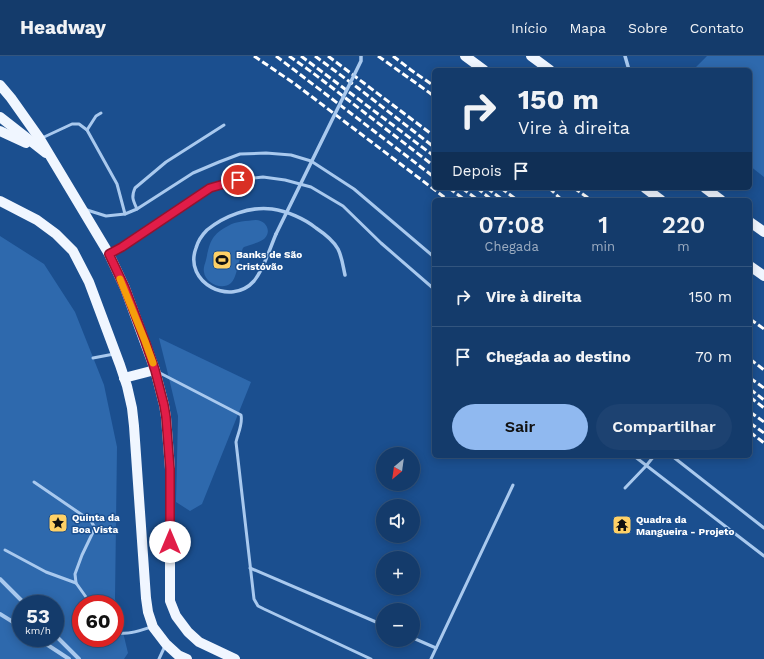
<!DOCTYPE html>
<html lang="pt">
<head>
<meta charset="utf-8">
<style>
  :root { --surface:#143b6b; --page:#1d4271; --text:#f1f3f6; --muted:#9dadc1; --line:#33557e; --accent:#90b9f0 }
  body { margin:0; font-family:"Work Sans",sans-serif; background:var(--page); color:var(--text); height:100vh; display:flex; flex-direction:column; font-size:15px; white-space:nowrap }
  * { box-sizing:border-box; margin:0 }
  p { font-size:13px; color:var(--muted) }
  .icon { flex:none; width:22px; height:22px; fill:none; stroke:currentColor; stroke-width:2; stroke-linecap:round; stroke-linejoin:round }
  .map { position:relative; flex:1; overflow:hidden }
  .drawer { position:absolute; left:432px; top:142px; width:320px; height:260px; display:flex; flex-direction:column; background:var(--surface); border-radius:6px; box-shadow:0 2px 10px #0003,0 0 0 1px var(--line) }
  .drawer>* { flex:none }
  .banner { position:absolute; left:432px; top:12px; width:320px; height:122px; border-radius:6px; box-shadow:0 2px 10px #0003,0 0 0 1px var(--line); background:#143b6b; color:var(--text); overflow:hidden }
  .needle { width:26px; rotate:209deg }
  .buttons { position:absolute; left:376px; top:391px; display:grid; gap:8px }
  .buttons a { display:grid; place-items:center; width:44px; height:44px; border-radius:50%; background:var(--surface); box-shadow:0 2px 10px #0003,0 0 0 1px var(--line); font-size:20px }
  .speed { position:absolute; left:12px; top:539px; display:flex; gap:8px; font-size:20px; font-weight:700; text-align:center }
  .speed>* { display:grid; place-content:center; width:52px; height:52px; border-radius:50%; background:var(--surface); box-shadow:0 2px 10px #0003,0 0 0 1px var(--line); line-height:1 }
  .speed small { font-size:10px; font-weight:400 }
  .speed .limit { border:6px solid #d22; background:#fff; color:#111 }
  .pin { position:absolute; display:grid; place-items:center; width:34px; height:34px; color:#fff; margin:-17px; border:2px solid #fff; border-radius:50%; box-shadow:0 1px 4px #0007 }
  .me { position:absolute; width:44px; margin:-22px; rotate:0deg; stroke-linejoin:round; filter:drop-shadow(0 0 3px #0008) }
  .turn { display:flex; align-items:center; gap:14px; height:84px; padding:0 20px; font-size:18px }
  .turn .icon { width:52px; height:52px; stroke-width:2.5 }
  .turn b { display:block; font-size:28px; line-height:34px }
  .then { display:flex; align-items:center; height:38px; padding:0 20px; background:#0003; gap:8px; font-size:15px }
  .eta { display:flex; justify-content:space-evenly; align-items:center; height:68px; text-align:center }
  .eta b { font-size:24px; font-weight:600; line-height:28px }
  .primary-button { display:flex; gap:8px; margin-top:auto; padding:8px 20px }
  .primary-button a { flex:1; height:46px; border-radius:24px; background:var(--accent); color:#111; font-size:16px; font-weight:600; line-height:46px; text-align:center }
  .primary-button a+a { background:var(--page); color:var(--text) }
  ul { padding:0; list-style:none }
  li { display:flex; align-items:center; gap:12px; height:60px; padding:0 20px; border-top:1px solid var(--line) }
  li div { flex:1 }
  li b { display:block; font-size:15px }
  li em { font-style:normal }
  header { display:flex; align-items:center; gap:24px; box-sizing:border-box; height:56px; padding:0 20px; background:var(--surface); border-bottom:1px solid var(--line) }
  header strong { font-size:19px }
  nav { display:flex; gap:22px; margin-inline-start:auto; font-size:14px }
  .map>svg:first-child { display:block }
</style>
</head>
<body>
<header>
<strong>Headway</strong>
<nav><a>Início</a><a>Mapa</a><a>Sobre</a><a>Contato</a></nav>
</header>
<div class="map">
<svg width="764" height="603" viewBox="0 0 764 603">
  <rect width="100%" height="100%" fill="#1b4f8f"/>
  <!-- green -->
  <g fill="#2e69ad" fill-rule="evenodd">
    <polygon points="707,0 764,0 764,121 750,110 750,14 693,14"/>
    <path d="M 256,164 C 265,164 272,174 265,182 C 262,186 249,189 244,191 L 243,192 C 239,201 237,222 231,227 C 222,235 205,227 204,216 C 203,212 205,208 206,204 C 210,186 211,179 228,170 C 236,165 247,165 256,164 Z"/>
    <path d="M 0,180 L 44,208 L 75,256 L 104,329 L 117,391 L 115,543 L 128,597 L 124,603 L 0,603 ZM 21,548 L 55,548 L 55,582 L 21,582 ZM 81,548 L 115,548 L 115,582 L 81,582 Z"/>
    <polygon points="159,282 251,326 202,448 190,455 176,446 178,360 167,314"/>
  </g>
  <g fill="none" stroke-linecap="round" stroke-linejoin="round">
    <!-- service -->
    <g stroke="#a9c9ee" stroke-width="3">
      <polyline points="87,74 96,60 101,57"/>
      <polyline points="42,82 72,68 79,68 87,74 117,128 125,158"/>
      <path d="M 137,153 C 133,144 131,141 135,132 L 166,106 L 224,69"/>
      <polyline points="87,154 106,160 125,158 137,153 193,117 219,106 240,98 266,97 291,99 311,105 354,133 434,201"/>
      <polyline points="111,197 122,191 210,133 238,124 263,121 285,124 311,131 343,150 381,187 434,233"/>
      <polyline points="93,302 114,298"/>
      <path d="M 158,316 L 241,359 C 243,368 238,377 236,386 L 254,543 L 258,550 L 264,553 L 371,603"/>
      <polyline points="634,400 764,500"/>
      <polyline points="672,400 764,472"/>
      <polyline points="34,426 91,465 95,472 82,499 75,518 76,527 91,548"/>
      <polyline points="625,432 646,410 654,400"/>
      <polyline points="5,494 46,516 76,527"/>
      <polyline points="250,512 383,569"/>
      <path d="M 115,575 C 123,581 142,574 151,571"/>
      <polyline points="413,582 436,592"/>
      <polyline points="159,603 165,590"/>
      <polyline points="431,603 513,429"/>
    </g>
    <!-- pedestrian -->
    <g stroke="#a9c9ee" stroke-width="3.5">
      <polyline points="625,0 629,14"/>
      <path d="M 276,178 C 270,192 264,213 254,225 C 231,251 183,227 196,192 C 198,185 202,179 207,174 C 224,160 250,150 272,153 C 287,155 305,163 316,172 C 325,178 333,184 338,193 C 342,201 343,210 345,219"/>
    </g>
    <!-- minor -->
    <g stroke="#a9c9ee" stroke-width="4">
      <polyline points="0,523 25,548"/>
      <polyline points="0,558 21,571"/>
      <polyline points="55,579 79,603"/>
      <polyline points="37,582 69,603"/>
    </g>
    <!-- primary -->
    <g stroke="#f0f6ff" stroke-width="10">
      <polyline points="465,0 484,14"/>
      <polyline points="531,0 550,14"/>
      <polyline points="0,29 11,42 40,83 109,198 125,232 155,314 164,349 166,361 170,413 170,545 176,560 188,576 199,586 235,603"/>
      <polyline points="0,61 46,97"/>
      <polyline points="0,75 26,87"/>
      <polyline points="645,132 661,144"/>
      <polyline points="705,132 721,144"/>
      <polyline points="0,145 37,164 56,178 73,195 89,226 120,309 127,330 132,352 134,370 146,542 148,556 153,571 166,588 178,599 187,603"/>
      <polyline points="750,166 764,176"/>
      <polyline points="750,210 764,220"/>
      <polyline points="124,322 155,314"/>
    </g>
    <!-- rail -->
    <g stroke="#fff" stroke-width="3" stroke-dasharray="7 3" stroke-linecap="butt">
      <polyline points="254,0 295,28 448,144"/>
      <polyline points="276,0 434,121"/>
      <polyline points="289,0 313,17 434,110"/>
      <polyline points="301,0 434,100"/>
      <polyline points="315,0 358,32 434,91"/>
      <polyline points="328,0 434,80"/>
      <polyline points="378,0 434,40"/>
      <polyline points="393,0 411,14 434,30"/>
      <polyline points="449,132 465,144"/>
      <polyline points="462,132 478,144"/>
      <polyline points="477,132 492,144"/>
      <polyline points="487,132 503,144"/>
      <polyline points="501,132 517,144"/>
      <polyline points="549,132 562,144"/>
      <polyline points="574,132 591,144"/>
      <polyline points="750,263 764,273"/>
      <polyline points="750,303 764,314"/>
      <polyline points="750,322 764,332"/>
      <polyline points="750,333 764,344"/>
      <polyline points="750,341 764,352"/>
      <polyline points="750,356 764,366"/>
      <polyline points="750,367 764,377"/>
      <polyline points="750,376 764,387"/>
    </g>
    <!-- pedestrian-bridge -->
    <polyline stroke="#a9c9ee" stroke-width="3.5" points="276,178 361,5 361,0"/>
  </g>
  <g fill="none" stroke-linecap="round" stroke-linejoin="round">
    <!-- route casing -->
    <g stroke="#92132f" stroke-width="10">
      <polyline id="route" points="170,486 170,413 166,361 164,349 155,314 145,285 125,232 109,198 122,191 210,132 238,124"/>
    </g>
    <!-- route -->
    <use href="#route" stroke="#e11d48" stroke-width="7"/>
    <!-- slow -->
    <polyline stroke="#f59e0b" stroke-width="7" points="120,223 145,285 153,307"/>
  </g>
  <!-- icons -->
  <defs>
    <g id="stadium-square" transform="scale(1)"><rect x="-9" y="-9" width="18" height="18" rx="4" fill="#ffd166" stroke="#1b4f8f"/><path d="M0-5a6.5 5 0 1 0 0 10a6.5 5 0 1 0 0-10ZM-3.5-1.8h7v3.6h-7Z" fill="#111"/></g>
    <g id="sight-square" transform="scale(1)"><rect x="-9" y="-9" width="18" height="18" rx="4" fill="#ffd166" stroke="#1b4f8f"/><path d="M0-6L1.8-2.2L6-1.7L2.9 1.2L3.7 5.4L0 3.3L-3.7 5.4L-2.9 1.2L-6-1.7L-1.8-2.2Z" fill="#111"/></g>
    <g id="temple-square" transform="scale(1)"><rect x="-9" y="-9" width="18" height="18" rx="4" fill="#ffd166" stroke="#1b4f8f"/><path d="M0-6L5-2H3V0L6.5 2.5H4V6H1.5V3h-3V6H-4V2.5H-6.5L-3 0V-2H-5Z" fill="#111"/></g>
  </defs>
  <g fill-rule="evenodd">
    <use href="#stadium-square" x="222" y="204"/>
    <use href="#sight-square" x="58" y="467"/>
    <use href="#temple-square" x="622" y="469"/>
  </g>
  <g text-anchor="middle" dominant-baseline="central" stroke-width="3" stroke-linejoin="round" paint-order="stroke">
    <!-- poi labels -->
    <g font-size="10" font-weight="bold" fill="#fff" stroke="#1b4f8f" text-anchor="start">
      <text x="236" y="198">Banks de São<tspan x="236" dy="12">Cristóvão</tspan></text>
      <text x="72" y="461">Quinta da<tspan x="72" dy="12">Boa Vista</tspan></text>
      <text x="636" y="463">Quadra da<tspan x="636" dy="12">Mangueira - Projeto</tspan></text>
    </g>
  </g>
</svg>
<div class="buttons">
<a><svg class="needle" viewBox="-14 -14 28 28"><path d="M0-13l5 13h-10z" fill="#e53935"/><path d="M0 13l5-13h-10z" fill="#9dadc1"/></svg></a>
<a><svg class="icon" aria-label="sound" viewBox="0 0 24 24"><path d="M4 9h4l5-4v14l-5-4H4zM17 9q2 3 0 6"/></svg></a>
<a>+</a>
<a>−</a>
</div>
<div class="speed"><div>53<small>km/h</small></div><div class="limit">60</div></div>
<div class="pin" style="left:238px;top:124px;background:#d93025"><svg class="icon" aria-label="arrive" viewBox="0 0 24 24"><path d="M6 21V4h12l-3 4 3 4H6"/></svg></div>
<svg class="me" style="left:170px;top:486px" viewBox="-20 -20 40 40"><circle r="19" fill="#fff"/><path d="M0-13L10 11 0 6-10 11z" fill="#e11d48"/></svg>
<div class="banner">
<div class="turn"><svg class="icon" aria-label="right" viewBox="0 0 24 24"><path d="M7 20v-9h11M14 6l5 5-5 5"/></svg><div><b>150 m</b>Vire à direita</div></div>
<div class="then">Depois<svg class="icon" aria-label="arrive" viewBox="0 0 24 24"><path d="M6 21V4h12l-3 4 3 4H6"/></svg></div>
</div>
<section class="drawer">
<div class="eta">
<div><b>07:08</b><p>Chegada</p></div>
<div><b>1</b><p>min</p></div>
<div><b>220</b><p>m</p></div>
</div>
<ul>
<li><svg class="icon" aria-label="right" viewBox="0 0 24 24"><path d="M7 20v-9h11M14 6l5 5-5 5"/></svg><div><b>Vire à direita</b></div><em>150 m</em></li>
<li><svg class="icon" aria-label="arrive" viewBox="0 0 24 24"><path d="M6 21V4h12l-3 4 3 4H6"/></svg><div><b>Chegada ao destino</b></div><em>70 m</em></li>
</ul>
<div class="primary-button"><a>Sair</a><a>Compartilhar</a></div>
</section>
</div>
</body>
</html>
